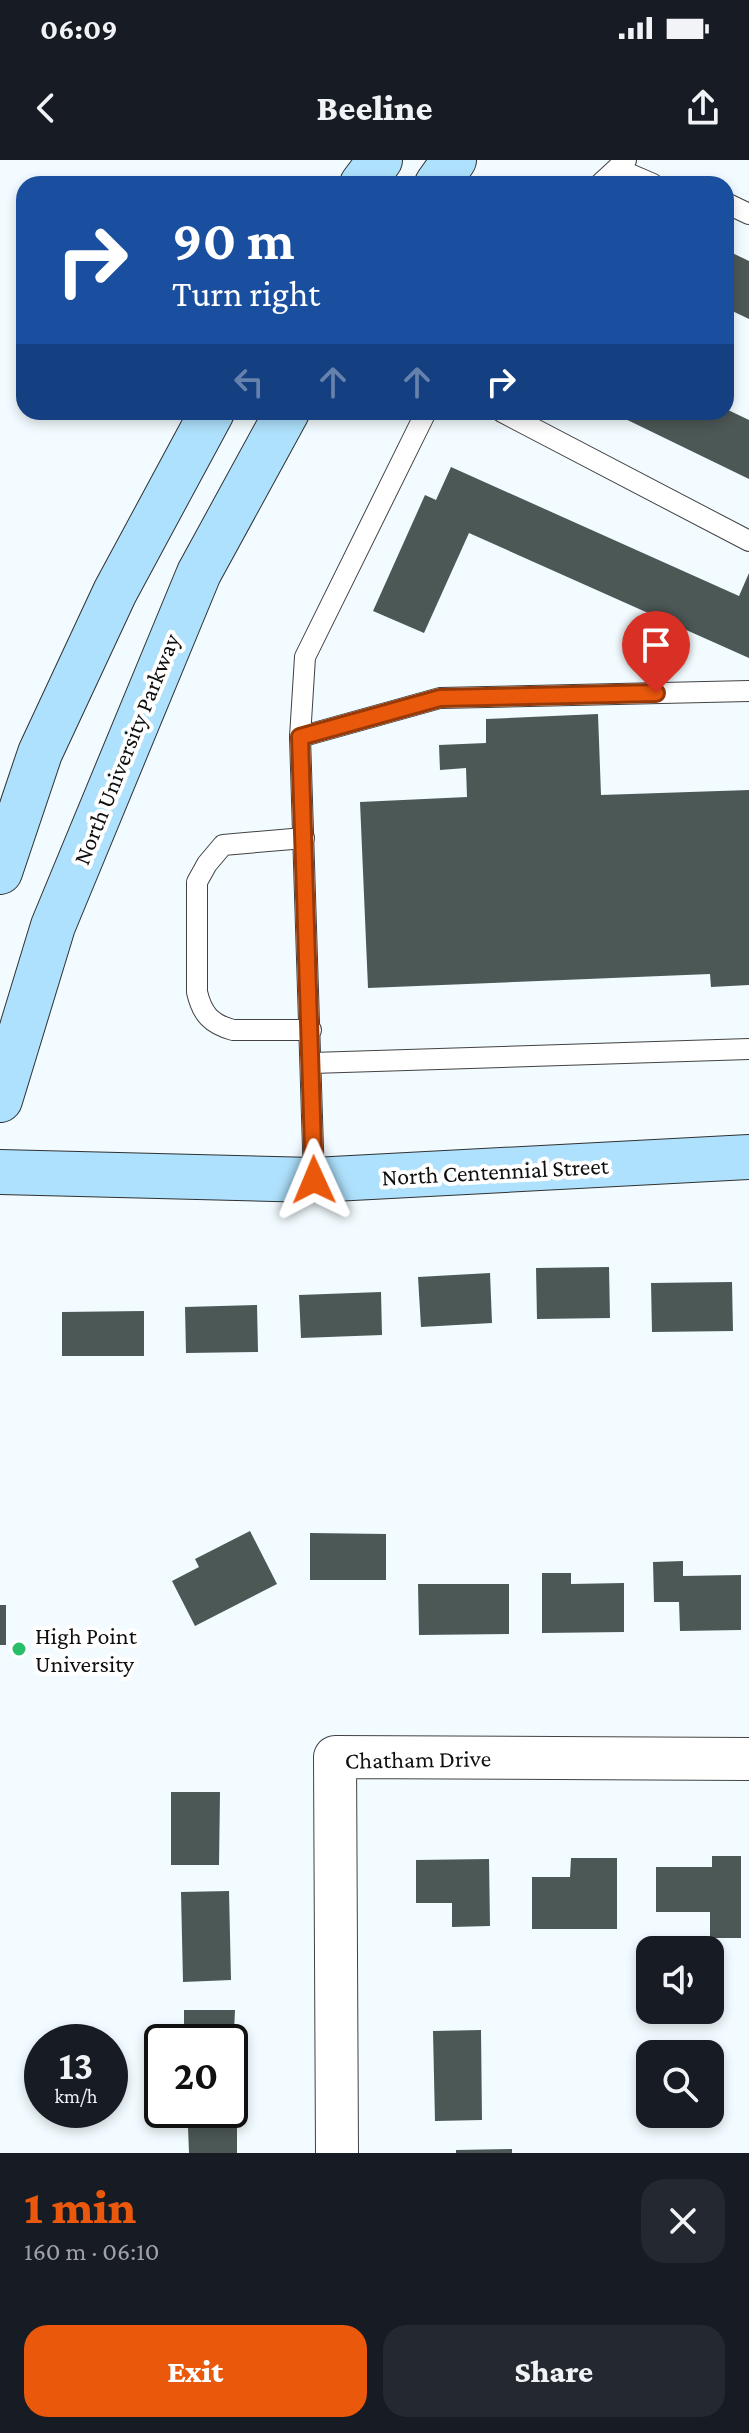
<!DOCTYPE html>
<html lang="en">
<head>
<meta charset="utf-8">
<style>
  :root { --surface:#171b24; --page:#242831; --text:#f1f3f6; --muted:#9ea1a6; --accent:#ea580c }
  body { margin:0; font-family:"Crimson Pro",serif; background:var(--page); color:var(--text); height:100vh; display:flex; flex-direction:column; font-size:30px; white-space:nowrap }
  * { box-sizing:border-box; margin:0 }
  p { font-size:26px; color:var(--muted) }
  .icon { flex:none; width:44px; height:44px; fill:none; stroke:currentColor; stroke-width:2; stroke-linecap:round; stroke-linejoin:round }
  .map { position:relative; height:1993px; overflow:hidden }
  .sheet { display:flex; flex-direction:column; background:var(--surface); flex:1 }
  .sheet>* { flex:none }
  .guide { position:absolute; left:16px; top:16px; width:718px; height:244px; border-radius:24px; box-shadow:0 4px 12px #0003; background:#1a4fa0; color:#fff; overflow:hidden }
  .tools { position:absolute; left:636px; top:1776px; display:grid; gap:16px }
  .tools a { display:grid; place-items:center; width:88px; height:88px; border-radius:16px; background:var(--surface); box-shadow:0 4px 12px #0003; font-size:40px }
  .speed { position:absolute; left:24px; top:1864px; display:flex; gap:16px; font-size:40px; font-weight:700; text-align:center }
  .speed>* { display:grid; place-content:center; width:104px; height:104px; border-radius:50%; background:var(--surface); box-shadow:0 4px 12px #0003; line-height:1 }
  .speed small { font-size:20px; font-weight:400 }
  .speed .limit { border:4px solid #111; border-radius:12px; background:#fff; color:#111 }
  .pin { position:absolute; display:grid; place-items:center; width:68px; height:68px; color:#fff; margin:-82px -34px; border-radius:50% 50% 50% 0; rotate:-45deg; box-shadow:0 0 8px #0007 }
  .pin .icon { rotate:45deg }
  .me { position:absolute; width:88px; margin:-44px; rotate:359deg; stroke-linejoin:round; filter:drop-shadow(0 0 6px #0008) }
  .turn { display:flex; align-items:center; gap:28px; height:168px; padding:0 24px; font-size:36px }
  .turn .icon { width:104px; height:104px; stroke-width:2.5 }
  .turn b { display:block; font-size:56px; line-height:68px }
  .lanes { display:flex; align-items:center; height:76px; padding:0 24px; background:#0003; justify-content:center; gap:40px; direction:ltr }
  .lanes .off { opacity:.35 }
  .round { display:grid; place-items:center; flex:none; width:84px; height:84px; border-radius:24px; background:var(--page) }
  .headline { display:flex; align-items:center; justify-content:space-between; height:136px; padding:0 24px }
  h1 { font-size:48px; font-weight:800; line-height:60px; color:var(--accent) }
  .action { display:flex; gap:16px; margin-top:auto; padding:16px 24px }
  .action a { flex:1; height:92px; border-radius:24px; background:var(--accent); color:#fff; font-size:32px; font-weight:800; line-height:92px; text-align:center }
  .action a+a { background:var(--page); color:var(--text) }
  .status { display:flex; justify-content:space-between; align-items:center; height:56px; padding:0 40px; background:var(--surface); direction:ltr }
  .status svg { height:22px; fill:currentColor }
  header { display:flex; justify-content:space-between; align-items:center; height:104px; padding:0 24px; background:var(--surface); font-size:36px; font-weight:800 }
  .map>svg:first-child { display:block }
</style>
</head>
<body>
<div class="status"><b>06:09</b><svg viewBox="0 0 49 12"><path d="M0 12V9h3v3zM5 12V6h3v6zM10 12V3h3v9zM15 12V0h3v12zM26 1h20v11H26zM47 4h2v5h-2z"/></svg></div>
<header><svg class="icon" aria-label="back" viewBox="0 0 24 24"><path d="M15 5l-7 7 7 7"/></svg>Beeline<svg class="icon" aria-label="share" viewBox="0 0 24 24"><path d="M12 15V3M7 8l5-5 5 5M5 13v7h14v-7"/></svg></header>
<div class="map">
<svg width="749" height="1993" viewBox="0 0 749 1993">
  <rect width="100%" height="100%" fill="#f2fbff"/>
  <!-- building -->
  <g fill="#4c5856">
    <polygon points="726,90 749,101 749,159 726,148"/>
    <polygon points="726,249 749,260 749,319 611,252 726,252"/>
    <polygon points="451,307 739,436 749,413 749,498 469,373 424,473 373,451 425,335 436,340"/>
    <polygon points="598,554 601,635 749,630 749,825 711,827 710,814 368,828 360,642 467,637 466,608 440,610 439,585 486,583 486,559"/>
    <polygon points="609,1107 610,1158 537,1159 536,1108"/>
    <polygon points="490,1113 492,1163 421,1167 418,1117"/>
    <polygon points="732,1122 733,1171 652,1172 651,1123"/>
    <polygon points="381,1132 382,1175 301,1178 299,1135"/>
    <polygon points="257,1145 258,1192 186,1193 185,1147"/>
    <polygon points="144,1151 144,1196 62,1196 62,1152"/>
    <polygon points="250,1371 277,1424 195,1466 172,1421 199,1407 195,1399"/>
    <polygon points="310,1373 386,1374 386,1420 310,1420"/>
    <polygon points="683,1401 683,1416 741,1415 741,1470 680,1471 679,1442 654,1442 653,1402"/>
    <polygon points="542,1413 571,1413 571,1424 624,1423 624,1472 542,1473"/>
    <polygon points="418,1424 509,1424 509,1474 419,1475"/>
    <rect x="0" y="1445" width="6" height="40"/>
    <polygon points="171,1632 220,1632 219,1705 171,1705"/>
    <polygon points="712,1696 741,1696 741,1778 710,1778 710,1752 656,1752 656,1707 712,1707"/>
    <polygon points="571,1698 617,1698 617,1769 532,1769 532,1717 570,1717"/>
    <polygon points="489,1699 490,1766 452,1767 452,1743 416,1743 416,1700"/>
    <polygon points="229,1731 231,1820 183,1822 181,1732"/>
    <polygon points="184,1850 235,1850 234,1872 246,1872 245,1927 230,1927 230,1882 184,1882"/>
    <polygon points="481,1870 482,1960 435,1961 433,1871"/>
    <polygon points="237,1965 237,1993 189,1993 188,1967"/>
    <polygon points="512,1989 512,1993 456,1993 456,1990"/>
  </g>
  <g fill="none" stroke-linecap="round" stroke-linejoin="round">
    <!-- service casing -->
    <g stroke="#424242" stroke-width="22">
      <g id="service">
        <polyline points="618,9 653,24"/>
        <polyline points="600,24 626,0"/>
        <polyline points="726,43 749,54"/>
        <polyline points="502,252 749,381"/>
        <polyline points="300,577 440,538 749,531"/>
        <path d="M 304,678 L 223,685 L 207,704 L 197,722 L 197,832 C 202,854 211,864 233,870 L 311,870"/>
        <polyline points="312,903 749,889"/>
        <polyline points="314,1020 300,577 305,497 426,252"/>
      </g>
    </g>
    <!-- minor casing -->
    <g stroke="#424242" stroke-width="44">
      <polyline id="minor" points="337,1993 335,1597 749,1599"/>
    </g>
    <!-- secondary casing -->
    <g stroke="#313131" stroke-width="46">
      <g id="secondary">
        <polyline points="362,24 380,0"/>
        <polyline points="437,24 454,0"/>
        <polyline points="0,712 40,593 115,432 212,252"/>
        <polyline points="0,940 53,766 199,413 287,252"/>
        <polyline points="0,1012 314,1020 749,997"/>
      </g>
    </g>
    <!-- service -->
    <use href="#service" stroke="#fff" stroke-width="20"/>
    <!-- minor -->
    <use href="#minor" stroke="#fff" stroke-width="42"/>
    <!-- secondary -->
    <use href="#secondary" stroke="#aee1fd" stroke-width="44"/>
  </g>
  <g fill="none" stroke-linecap="round" stroke-linejoin="round">
    <!-- route casing -->
    <g stroke="#983908" stroke-width="20">
      <polyline id="route" points="314,1020 300,577 440,538 656,533"/>
    </g>
    <!-- route -->
    <use href="#route" stroke="#ea580c" stroke-width="14"/>
  </g>
  <!-- markers -->
  <circle fill="#29be67" stroke="#fff" stroke-width="3" cx="19" cy="1489" r="8"/>
  <g text-anchor="middle" dominant-baseline="central" stroke-width="8" stroke-linejoin="round" paint-order="stroke">
    <!-- street labels -->
    <g font-size="24" fill="#0f0f0f" stroke="#fff">
      <text transform="translate(126 589) rotate(-68)">North University Parkway</text>
      <text transform="translate(495 1011) rotate(-3)">North Centennial Street</text>
      <text transform="translate(418 1599) rotate(-1)">Chatham Drive</text>
    </g>
    <!-- poi labels -->
    <g font-size="24" fill="#0f0f0f" stroke="#fff" text-anchor="start">
      <text x="35" y="1475">High Point<tspan x="35" dy="28">University</tspan></text>
    </g>
  </g>
</svg>
<div class="tools">
<a><svg class="icon" aria-label="sound" viewBox="0 0 24 24"><path d="M4 9h4l5-4v14l-5-4H4zM17 9q2 3 0 6"/></svg></a>
<a><svg class="icon" aria-label="search" viewBox="0 0 24 24"><circle cx="10" cy="10" r="6"/><path d="M15 15l6 6"/></svg></a>
</div>
<div class="speed"><div>13<small>km/h</small></div><div class="limit">20</div></div>
<div class="pin" style="left:656px;top:533px;background:#d93025"><svg class="icon" aria-label="arrive" viewBox="0 0 24 24"><path d="M6 21V4h12l-3 4 3 4H6"/></svg></div>
<svg class="me" style="left:314px;top:1020px" viewBox="-20 -20 40 40"><path d="M0-17L14 15 0 8-14 15z" fill="#ea580c" stroke="#fff" stroke-width="4"/></svg>
<div class="guide">
<div class="turn"><svg class="icon" aria-label="right" viewBox="0 0 24 24"><path d="M7 20v-9h11M14 6l5 5-5 5"/></svg><div><b>90 m</b>Turn right</div></div>
<div class="lanes"><svg class="icon off" aria-label="left" viewBox="0 0 24 24"><path d="M17 20v-9H6M10 6l-5 5 5 5"/></svg><svg class="icon off" aria-label="ahead" viewBox="0 0 24 24"><path d="M12 20V5M6 11l6-6 6 6"/></svg><svg class="icon off" aria-label="ahead" viewBox="0 0 24 24"><path d="M12 20V5M6 11l6-6 6 6"/></svg><svg class="icon" aria-label="right" viewBox="0 0 24 24"><path d="M7 20v-9h11M14 6l5 5-5 5"/></svg></div>
</div>
</div>
<section class="sheet">
<div class="headline"><div><h1>1 min</h1><p>160 m · 06:10</p></div><a class="round"><svg class="icon" aria-label="close" viewBox="0 0 24 24"><path d="M6 6l12 12M18 6L6 18"/></svg></a></div>
<div class="action"><a>Exit</a><a>Share</a></div>
</section>
</body>
</html>
